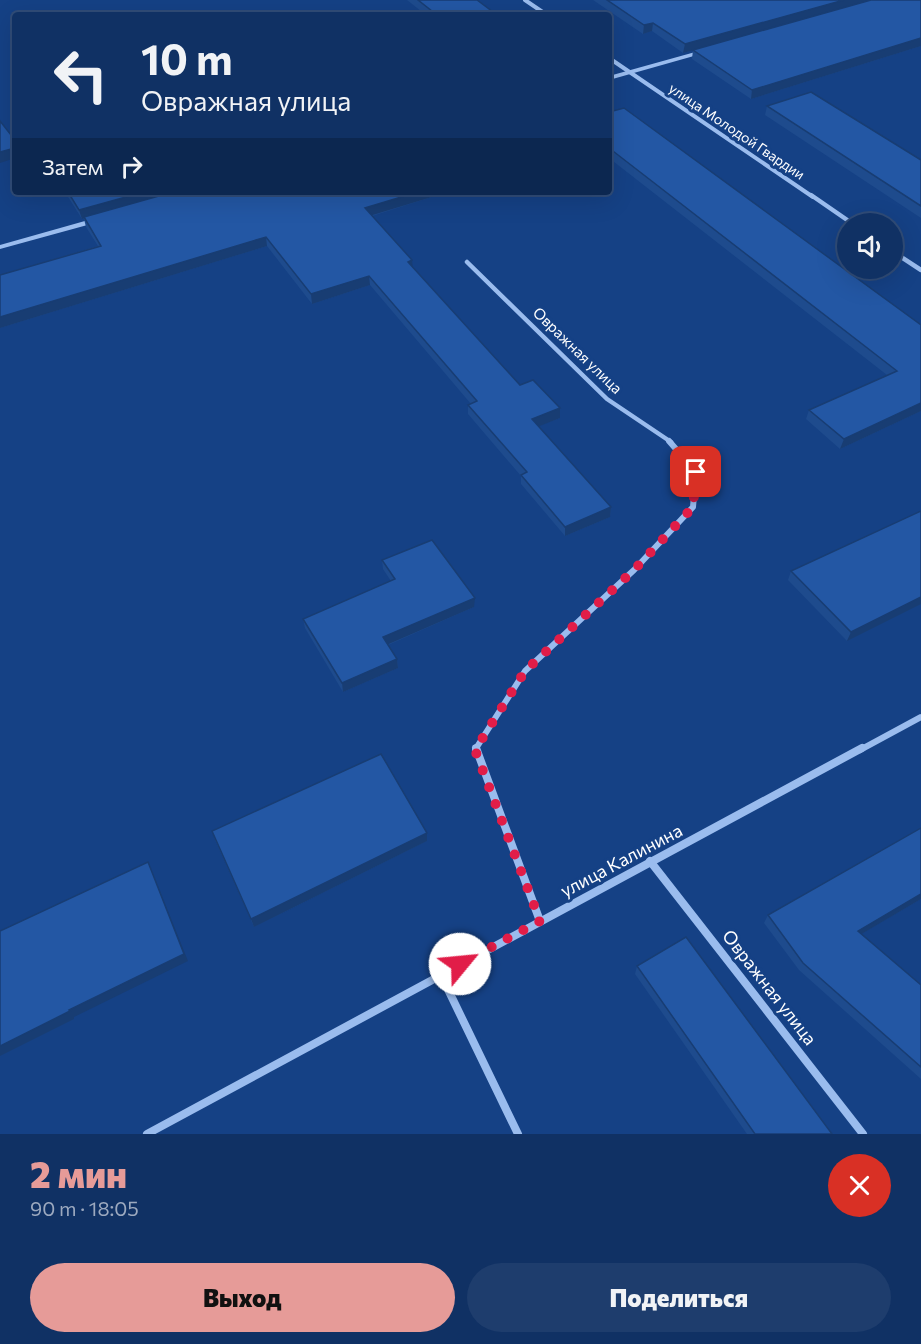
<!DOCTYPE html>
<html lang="ru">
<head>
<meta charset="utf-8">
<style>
  :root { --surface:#103164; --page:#1e3d6d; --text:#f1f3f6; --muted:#9ca9bf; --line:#304c78; --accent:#e69b98 }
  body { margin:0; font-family:Commissioner,sans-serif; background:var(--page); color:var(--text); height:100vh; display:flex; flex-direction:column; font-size:22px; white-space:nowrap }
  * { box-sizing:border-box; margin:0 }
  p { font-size:20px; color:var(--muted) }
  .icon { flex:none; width:33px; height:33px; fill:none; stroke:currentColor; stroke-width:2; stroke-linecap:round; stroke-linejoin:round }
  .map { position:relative; height:1134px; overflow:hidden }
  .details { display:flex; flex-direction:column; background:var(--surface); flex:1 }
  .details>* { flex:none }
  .guide { position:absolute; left:12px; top:12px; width:600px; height:183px; border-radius:6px; box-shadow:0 6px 24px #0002,0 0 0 2px var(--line); background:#103164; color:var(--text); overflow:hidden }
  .tools { position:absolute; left:837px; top:213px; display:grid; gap:12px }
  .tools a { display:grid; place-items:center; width:66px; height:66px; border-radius:50%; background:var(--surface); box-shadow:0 6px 24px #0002,0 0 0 2px var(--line); font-size:30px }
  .pin { position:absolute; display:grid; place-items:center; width:51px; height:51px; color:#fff; margin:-26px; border-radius:12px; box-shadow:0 3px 9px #0006 }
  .me { position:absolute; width:66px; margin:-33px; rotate:62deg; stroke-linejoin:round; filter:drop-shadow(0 0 4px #0008) }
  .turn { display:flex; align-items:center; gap:21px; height:126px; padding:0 30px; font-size:27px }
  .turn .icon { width:78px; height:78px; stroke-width:2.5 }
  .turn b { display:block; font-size:42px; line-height:51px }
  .then { display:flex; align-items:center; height:57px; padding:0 30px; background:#0003; gap:12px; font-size:22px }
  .round { display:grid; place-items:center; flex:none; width:63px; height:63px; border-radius:32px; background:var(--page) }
  .overview { display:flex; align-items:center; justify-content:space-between; height:102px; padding:0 30px }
  h1 { font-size:36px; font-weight:800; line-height:45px; color:var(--accent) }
  .primary-button { display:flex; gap:12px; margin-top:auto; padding:12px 30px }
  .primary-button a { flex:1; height:69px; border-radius:36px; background:var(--accent); color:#111; font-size:24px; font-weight:800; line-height:69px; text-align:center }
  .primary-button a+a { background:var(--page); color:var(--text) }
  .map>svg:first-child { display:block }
</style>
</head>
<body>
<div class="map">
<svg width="921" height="1134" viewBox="0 0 921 1134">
  <rect width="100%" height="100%" fill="#154185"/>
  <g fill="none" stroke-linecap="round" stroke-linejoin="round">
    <!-- minor-far3 -->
    <g stroke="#9abcee" stroke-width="4">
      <polyline points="525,0 547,15"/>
      <polyline points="609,58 813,197"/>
    </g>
    <!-- minor-far2 -->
    <g stroke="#9abcee" stroke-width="4.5">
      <polyline points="811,195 853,224"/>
      <polyline points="892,251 921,270"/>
      <polyline points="467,262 607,399 671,442"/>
    </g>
    <!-- minor-far1 -->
    <g stroke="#9abcee" stroke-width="6">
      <polyline points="475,750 525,671 634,570 693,507 696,472 669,441"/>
      <polyline points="860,750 921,717"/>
    </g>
    <!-- minor -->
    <g stroke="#9abcee" stroke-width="8">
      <polyline points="476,748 540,921"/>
      <polyline points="650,861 863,1134"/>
      <polyline points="441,975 518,1134"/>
      <polyline points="147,1134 862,748"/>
    </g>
    <!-- tertiary -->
    <g fill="#9abcee" fill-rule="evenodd">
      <polygon points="706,49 709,51 708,52 609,80 609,76"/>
      <polygon points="99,217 102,217 102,221 0,249 0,245"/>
    </g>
  </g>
  <!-- wall -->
  <g fill="#1e4b8d">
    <polygon points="407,0 477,0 497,15 426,15"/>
    <polygon points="593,0 921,0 921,46 751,99 692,59 693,50 683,53 652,31 643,34"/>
    <polygon points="767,106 921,160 921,218 765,115"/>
    <polygon points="609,112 921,325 921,411 840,449 806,419 809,410 887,375 609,158"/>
    <polygon points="65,192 435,192 435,196 372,216 413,267 520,385 560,418 538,426 611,507 610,517 565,536 521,484 521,476 468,414 468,405 471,404 370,285 312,304 267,246 0,328 0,275 98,246 86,227 84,219 82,219"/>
    <polygon points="921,511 847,641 788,580 791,571"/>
    <polygon points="382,560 474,607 388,645 397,659 398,668 343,692 305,628 303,619 391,581 383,569"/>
    <polygon points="921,828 921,899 861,934 921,985 921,1079 799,970 764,923 768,915"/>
    <polygon points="212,831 427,833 427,841 254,927 215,840"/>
    <polygon points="637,966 832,1134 747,1134 635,974"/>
  </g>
  <!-- shaded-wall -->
  <g fill="#183d73">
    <polygon points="844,0 873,0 683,53 685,44"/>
    <polygon points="653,23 652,31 643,34 644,25"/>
    <polygon points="921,38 921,46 751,99 752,90"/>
    <polygon points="15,148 15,158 0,163 0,152"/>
    <polygon points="144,192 179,192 82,219 79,210"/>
    <polygon points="418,192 435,192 435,196 366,217 365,208"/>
    <polygon points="266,237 267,246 0,328 0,317"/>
    <polygon points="412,260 413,270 408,262"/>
    <polygon points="369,276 370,285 312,304 311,294"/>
    <polygon points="921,403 921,411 840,449 844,439"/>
    <polygon points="560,408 560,418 532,429 532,419"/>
    <polygon points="611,507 610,517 565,536 565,527"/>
    <polygon points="921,597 921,604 847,641 851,632"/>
    <polygon points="475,598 474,607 384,646 383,637"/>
    <polygon points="397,659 398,668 343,692 342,683"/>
    <polygon points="427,833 427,841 254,927 251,919"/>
    <polygon points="148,862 188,961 74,1017 74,1019 0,1056 0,1046"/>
    <polygon points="921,894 921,899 853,939 858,931"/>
  </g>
  <!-- building -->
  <g fill="#2357a4" stroke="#183d73" stroke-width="1.5">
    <polygon points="418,0 477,0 497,15 437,15"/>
    <polygon points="607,0 844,0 685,44 653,23 644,25"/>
    <polygon points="871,0 921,0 921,38 752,90 693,50"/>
    <polygon points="811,92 921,160 921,206 767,106"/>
    <polygon points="624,108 921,325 921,403 844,439 809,410 897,371 609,148 609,112"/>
    <polygon points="0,121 15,140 15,148 0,152"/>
    <polygon points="68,192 144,192 79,210"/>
    <polygon points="173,192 418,192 365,208 412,260 408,262 520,385 533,380 560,408 532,419 611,507 565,527 521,475 527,472 468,405 477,401 369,276 311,294 266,237 0,317 0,275 101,246 84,217"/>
    <polygon points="921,511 921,597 851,632 791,571"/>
    <polygon points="432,540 475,598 383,637 397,659 342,683 303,619 395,579 382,560"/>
    <polygon points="381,754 427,833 251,919 212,831"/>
    <polygon points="921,828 921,894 858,931 921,985 921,1067 803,963 768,915"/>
    <polygon points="148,862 184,954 69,1010 70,1011 0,1046 0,931"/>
    <polygon points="686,937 832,1134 755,1134 637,966"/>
  </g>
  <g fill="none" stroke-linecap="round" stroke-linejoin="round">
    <!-- route -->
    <polyline stroke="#e11d48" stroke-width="10" stroke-dasharray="0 18" points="460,964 540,921 475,750 525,671 634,570 693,507 696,472"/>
  </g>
  <g text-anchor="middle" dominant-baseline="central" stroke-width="6" stroke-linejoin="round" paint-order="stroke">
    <!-- far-street labels -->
    <g font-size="14" fill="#fff" stroke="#154185">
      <text transform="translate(737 131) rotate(34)">улица Молодой Гвардии</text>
    </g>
    <!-- street labels -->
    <g font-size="15" fill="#fff" stroke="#154185">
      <text transform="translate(578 350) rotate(44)">Овражная улица</text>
    </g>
    <!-- near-street labels -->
    <g font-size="18" fill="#fff" stroke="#154185">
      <text transform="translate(621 860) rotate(-28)">улица Калинина</text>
      <text transform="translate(770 987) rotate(52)">Овражная улица</text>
    </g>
  </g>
</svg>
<div class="tools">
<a><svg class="icon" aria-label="sound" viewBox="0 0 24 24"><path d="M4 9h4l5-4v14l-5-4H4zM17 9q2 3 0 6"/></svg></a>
</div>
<div class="pin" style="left:696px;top:472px;background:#d93025"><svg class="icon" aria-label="arrive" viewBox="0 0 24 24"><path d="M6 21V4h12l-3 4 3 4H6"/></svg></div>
<svg class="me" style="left:460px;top:964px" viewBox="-20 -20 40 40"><circle r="19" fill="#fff"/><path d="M0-13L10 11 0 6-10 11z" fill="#e11d48"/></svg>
<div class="guide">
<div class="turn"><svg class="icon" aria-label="left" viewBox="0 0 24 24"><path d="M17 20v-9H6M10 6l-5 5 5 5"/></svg><div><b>10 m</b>Овражная улица</div></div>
<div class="then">Затем<svg class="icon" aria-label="right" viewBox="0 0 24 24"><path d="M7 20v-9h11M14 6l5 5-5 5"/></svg></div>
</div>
</div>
<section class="details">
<div class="overview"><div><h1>2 мин</h1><p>90 m · 18:05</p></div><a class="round" style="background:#d93025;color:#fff"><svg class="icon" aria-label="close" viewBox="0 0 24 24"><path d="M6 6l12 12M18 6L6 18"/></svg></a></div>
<div class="primary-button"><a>Выход</a><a>Поделиться</a></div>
</section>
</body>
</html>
